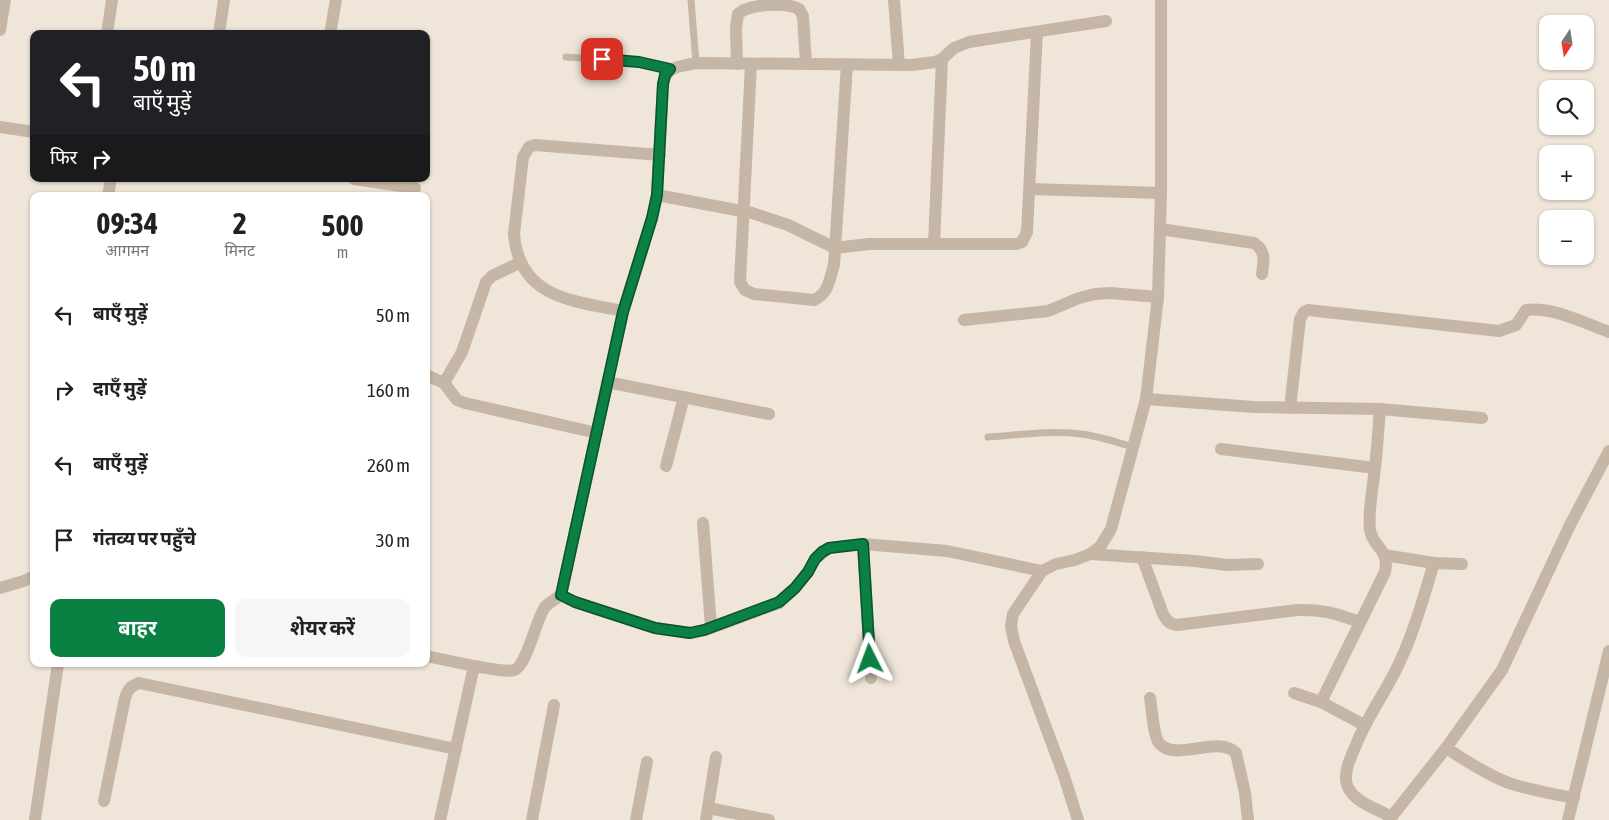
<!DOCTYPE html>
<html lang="hi">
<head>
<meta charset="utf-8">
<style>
  :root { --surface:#fff; --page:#f6f6f6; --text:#222; --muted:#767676; --accent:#0b8043 }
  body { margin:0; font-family:"Asap Condensed","Noto Sans Devanagari",sans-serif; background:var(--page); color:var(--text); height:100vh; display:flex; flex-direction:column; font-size:19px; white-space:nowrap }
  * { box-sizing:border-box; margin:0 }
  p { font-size:16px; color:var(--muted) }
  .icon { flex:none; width:28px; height:28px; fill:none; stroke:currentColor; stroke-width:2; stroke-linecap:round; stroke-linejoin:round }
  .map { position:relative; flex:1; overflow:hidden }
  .panel { position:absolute; left:30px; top:192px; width:400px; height:475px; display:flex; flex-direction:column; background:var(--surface); border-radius:10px; box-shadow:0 1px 4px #0004 }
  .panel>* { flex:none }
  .hud { position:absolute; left:30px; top:30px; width:400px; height:152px; border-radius:10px; box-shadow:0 1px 4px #0004; background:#202124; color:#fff; overflow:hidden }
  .needle { width:32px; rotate:192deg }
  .tools { position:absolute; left:1539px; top:15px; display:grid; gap:10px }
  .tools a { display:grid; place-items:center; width:55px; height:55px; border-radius:10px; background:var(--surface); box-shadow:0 1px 4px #0004; font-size:25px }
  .pin { position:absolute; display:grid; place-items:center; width:42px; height:42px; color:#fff; margin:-21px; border-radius:10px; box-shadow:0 2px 8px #0006 }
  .me { position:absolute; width:55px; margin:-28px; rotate:357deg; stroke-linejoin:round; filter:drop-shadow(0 0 4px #0008) }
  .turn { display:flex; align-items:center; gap:18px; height:105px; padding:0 20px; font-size:22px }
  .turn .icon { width:65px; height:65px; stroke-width:2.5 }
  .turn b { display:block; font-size:35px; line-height:42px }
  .then { display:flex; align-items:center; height:48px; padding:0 20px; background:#0003; gap:10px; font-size:19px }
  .eta { display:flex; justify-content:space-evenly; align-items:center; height:85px; text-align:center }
  .eta b { font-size:30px; font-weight:700; line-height:35px }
  .button { display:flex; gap:10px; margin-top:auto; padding:10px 20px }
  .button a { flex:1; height:58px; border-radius:10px; background:var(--accent); color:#fff; font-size:20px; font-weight:700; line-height:58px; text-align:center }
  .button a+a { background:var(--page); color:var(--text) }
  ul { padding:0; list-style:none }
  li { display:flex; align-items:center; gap:15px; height:75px; padding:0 20px }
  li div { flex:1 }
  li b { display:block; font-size:19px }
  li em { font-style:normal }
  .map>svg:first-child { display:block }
</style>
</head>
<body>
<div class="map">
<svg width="1609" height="820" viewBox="0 0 1609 820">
  <rect width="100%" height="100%" fill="#efe5d8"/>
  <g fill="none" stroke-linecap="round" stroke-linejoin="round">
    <!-- lane -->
    <g stroke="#c6b6a5" stroke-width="7">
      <polyline points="691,0 696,63"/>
      <polyline points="566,57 639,62 670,69"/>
      <path d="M 988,437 C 1019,435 1050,430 1081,434 C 1099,436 1116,442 1133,447"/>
    </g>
    <!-- street -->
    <g stroke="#c6b6a5" stroke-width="12">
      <polyline points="894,0 899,65"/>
      <polyline points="0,30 5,0"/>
      <polyline points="107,34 112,0"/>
      <polyline points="219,34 224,0"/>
      <polyline points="330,34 336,0"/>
      <path d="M 737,64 L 736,28 L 738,14 C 748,4 786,2 799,9 L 803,16 L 806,64"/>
      <path d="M 751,64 L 740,282 L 745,290 L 754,294 L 814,300 C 829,293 829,280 834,265 L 847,64"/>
      <polyline points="0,127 34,132"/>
      <polyline points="354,179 415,188"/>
      <polyline points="1030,189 1161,193"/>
      <polyline points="657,195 752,213 788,225 835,248 869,244 1017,244 1022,242 1027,232 1037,32"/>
      <polyline points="108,196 111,179"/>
      <path d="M 1160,229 L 1254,243 C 1266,251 1264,261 1262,274"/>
      <polyline points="934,244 942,59"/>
      <path d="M 623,311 C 573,301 519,298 514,234 L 523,157 L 529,147 L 535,145 L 660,155"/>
      <polyline points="964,320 1048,311 1079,298 1095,294 1110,293 1158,297"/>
      <polyline points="426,375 444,383 457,400 465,403 597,433"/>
      <polyline points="607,382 769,414"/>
      <polyline points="444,383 462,352 486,282 492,276 521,262"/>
      <polyline points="1146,399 1254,407 1380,409 1482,418"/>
      <path d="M 1290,408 L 1300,319 L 1304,312 L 1308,310 L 1499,331 L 1516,325 L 1526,310 C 1552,306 1584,323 1609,332"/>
      <polyline points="1221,449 1375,468"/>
      <polyline points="666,466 684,397"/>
      <polyline points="703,523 711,627"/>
      <polyline points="863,544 871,678"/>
      <polyline points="1090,554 1195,561 1227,565 1258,564"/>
      <polyline points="1384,555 1434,563 1462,564"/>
      <path d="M 1142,557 L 1163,614 C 1167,621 1169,624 1177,625 L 1297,610 C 1323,609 1336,614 1360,622"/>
      <path d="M 1042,571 L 947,551 L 863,544 L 829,548 L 815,559 L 808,572 L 795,588 L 779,603 L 705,630 L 689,633 L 655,628 L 575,602 L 561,595 L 623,311 L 652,218 L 657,195 L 663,84 C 667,65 680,67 696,63 L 912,65 L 935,62 L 942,59 L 954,48 L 969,42 L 1106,21"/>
      <polyline points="0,588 24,581 34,576"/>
      <polyline points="426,656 474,666 440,820"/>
      <path d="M 474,666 C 484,667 505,673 514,670 C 527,666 536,619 545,607 C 549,603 556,599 561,595"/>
      <polyline points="1294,693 1321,702 1364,725"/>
      <path d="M 1150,698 C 1152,708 1153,735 1159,743 C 1175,763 1218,734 1236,753 L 1245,793 L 1248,820"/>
      <path d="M 1321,702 L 1385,572 C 1390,549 1373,548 1370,530 C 1368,512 1372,493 1374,476 C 1377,454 1378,432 1380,409"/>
      <path d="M 1446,748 C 1465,760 1484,773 1504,781 C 1526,790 1551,793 1574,798"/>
      <path d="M 104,801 L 125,698 C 128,690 130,686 139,683 L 456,749"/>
      <polyline points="708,808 769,820"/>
      <path d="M 1392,817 C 1377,809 1353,802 1347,785 C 1343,772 1351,757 1356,745 C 1368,714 1389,688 1402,657 C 1416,627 1424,595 1434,563"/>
      <polyline points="35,820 58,664"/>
      <polyline points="532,820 554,705"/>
      <polyline points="636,820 647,762"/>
      <polyline points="706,820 716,757"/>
      <polyline points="1078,820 1064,776 1014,641 1011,626 1013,614 1042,571 1056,564 1075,560 1090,554 1100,547 1111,529 1146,399 1158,297 1161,193 1161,0"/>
      <polyline points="1389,820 1446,748 1502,670 1570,525 1609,451"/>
      <polyline points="1568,820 1609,651"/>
    </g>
  </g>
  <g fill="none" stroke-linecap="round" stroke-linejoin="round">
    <!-- route casing -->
    <g stroke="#07532c" stroke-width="12">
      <polyline id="route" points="602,59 639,62 670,69 665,75 663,84 657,195 652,218 623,312 561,595 575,602 655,628 690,633 704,630 779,602 795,588 808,572 815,559 822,552 829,548 863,544 870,659"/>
    </g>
    <!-- route -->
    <use href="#route" stroke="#0b8043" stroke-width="9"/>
  </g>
</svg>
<div class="tools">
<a><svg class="needle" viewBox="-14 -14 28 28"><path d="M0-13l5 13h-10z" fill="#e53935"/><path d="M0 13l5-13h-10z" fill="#767676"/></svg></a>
<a><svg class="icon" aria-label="search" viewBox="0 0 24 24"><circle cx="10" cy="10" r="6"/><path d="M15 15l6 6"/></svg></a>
<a>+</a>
<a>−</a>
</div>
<div class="pin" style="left:602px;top:59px;background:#d93025"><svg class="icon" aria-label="arrive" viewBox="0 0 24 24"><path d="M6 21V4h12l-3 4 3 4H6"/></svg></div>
<svg class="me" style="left:870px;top:659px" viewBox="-20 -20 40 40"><path d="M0-17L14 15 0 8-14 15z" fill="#0b8043" stroke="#fff" stroke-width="4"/></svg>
<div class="hud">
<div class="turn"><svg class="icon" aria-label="left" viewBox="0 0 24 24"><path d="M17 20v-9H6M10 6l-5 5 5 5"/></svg><div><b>50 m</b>बाएँ मुड़ें</div></div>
<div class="then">फिर<svg class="icon" aria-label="right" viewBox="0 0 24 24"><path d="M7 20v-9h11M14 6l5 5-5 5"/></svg></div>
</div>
<section class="panel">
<div class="eta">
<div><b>09:34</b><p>आगमन</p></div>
<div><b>2</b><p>मिनट</p></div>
<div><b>500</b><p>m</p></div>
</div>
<ul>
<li><svg class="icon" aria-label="left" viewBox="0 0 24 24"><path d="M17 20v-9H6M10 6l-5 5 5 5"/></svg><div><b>बाएँ मुड़ें</b></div><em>50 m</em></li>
<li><svg class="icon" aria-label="right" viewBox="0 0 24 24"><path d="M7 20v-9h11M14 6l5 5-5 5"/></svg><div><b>दाएँ मुड़ें</b></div><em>160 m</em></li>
<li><svg class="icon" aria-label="left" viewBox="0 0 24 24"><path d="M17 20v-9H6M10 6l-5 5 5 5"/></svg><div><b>बाएँ मुड़ें</b></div><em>260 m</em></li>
<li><svg class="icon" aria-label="arrive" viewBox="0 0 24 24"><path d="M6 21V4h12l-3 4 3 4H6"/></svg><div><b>गंतव्य पर पहुँचे</b></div><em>30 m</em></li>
</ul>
<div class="button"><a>बाहर</a><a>शेयर करें</a></div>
</section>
</div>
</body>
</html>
